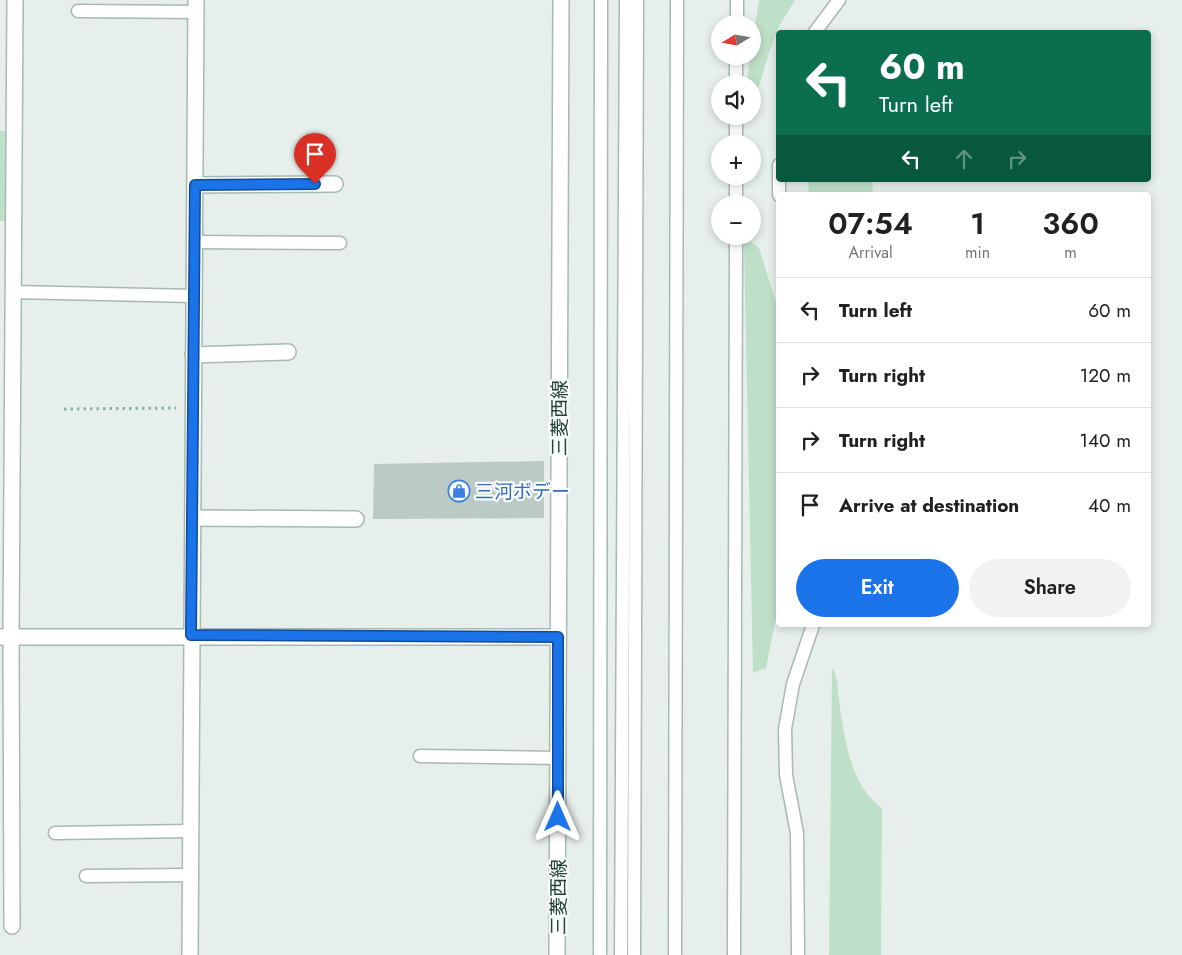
<!DOCTYPE html>
<html lang="en">
<head>
<meta charset="utf-8">
<style>
  :root { --surface:#fff; --page:#f2f2f2; --text:#202124; --muted:#757577; --line:#e0e0e0; --accent:#1a73e8 }
  body { margin:0; font-family:Jost,"Noto Sans JP",sans-serif; background:var(--page); color:var(--text); height:100vh; display:flex; flex-direction:column; font-size:19px; white-space:nowrap }
  * { box-sizing:border-box; margin:0 }
  p { font-size:16px; color:var(--muted) }
  .icon { flex:none; width:28px; height:28px; fill:none; stroke:currentColor; stroke-width:2; stroke-linecap:round; stroke-linejoin:round }
  .map { position:relative; flex:1; overflow:hidden }
  .details { position:absolute; left:776px; top:192px; width:375px; height:435px; display:flex; flex-direction:column; background:var(--surface); border-radius:5px; box-shadow:0 2px 8px #0003 }
  .details>* { flex:none }
  .banner { position:absolute; left:776px; top:30px; width:375px; height:152px; border-radius:5px; box-shadow:0 2px 8px #0003; background:#0b6e4f; color:#fff; overflow:hidden }
  .needle { width:32px; rotate:259deg }
  .fabs { position:absolute; left:711px; top:15px; display:grid; gap:10px }
  .fabs a { display:grid; place-items:center; width:50px; height:50px; border-radius:50%; background:var(--surface); box-shadow:0 2px 8px #0003; font-size:25px }
  .pin { position:absolute; display:grid; place-items:center; width:42px; height:42px; color:#fff; margin:-51px -21px; border-radius:50% 50% 50% 0; rotate:-45deg; box-shadow:0 0 5px #0007 }
  .pin .icon { rotate:45deg }
  .me { position:absolute; width:55px; margin:-28px; rotate:0deg; stroke-linejoin:round; filter:drop-shadow(0 0 4px #0008) }
  .turn { display:flex; align-items:center; gap:18px; height:105px; padding:0 20px; font-size:22px }
  .turn .icon { width:65px; height:65px; stroke-width:2.5 }
  .turn b { display:block; font-size:35px; line-height:42px }
  .lanes { display:flex; align-items:center; height:48px; padding:0 20px; background:#0003; justify-content:center; gap:25px; direction:ltr }
  .lanes .off { opacity:.35 }
  .eta { display:flex; justify-content:space-evenly; align-items:center; height:85px; text-align:center }
  .eta b { font-size:30px; font-weight:600; line-height:35px }
  .primary-button { display:flex; gap:10px; margin-top:auto; padding:10px 20px }
  .primary-button a { flex:1; height:58px; border-radius:30px; background:var(--accent); color:#fff; font-size:20px; font-weight:600; line-height:58px; text-align:center }
  .primary-button a+a { background:var(--page); color:var(--text) }
  ul { padding:0; list-style:none }
  li { display:flex; align-items:center; gap:15px; height:65px; padding:0 20px; border-top:1px solid var(--line) }
  li div { flex:1 }
  li b { display:block; font-size:19px }
  li em { font-style:normal }
  .map>svg:first-child { display:block }
</style>
</head>
<body>
<div class="map">
<svg width="1182" height="955" viewBox="0 0 1182 955">
  <rect width="100%" height="100%" fill="#e6efeb"/>
  <!-- green -->
  <g fill="#bfe0c8">
    <polygon points="759,0 795,0 779,26 770,50 753,105 752,84 747,84 750,56 752,56 753,38"/>
    <polygon points="0,131 8,131 6,221 0,221"/>
    <polygon points="808,180 872,180 873,195 809,195"/>
    <polygon points="751,242 759,248 779,312 779,602 766,668 753,673 744,244"/>
    <path d="M 832,668 C 839,679 837,688 839,700 C 844,736 850,786 882,808 L 881,955 L 829,955 Z"/>
  </g>
  <!-- building -->
  <polygon fill="#bbcac4" points="544,461 544,518 373,519 374,464"/>
  <g fill="none" stroke-linecap="round" stroke-linejoin="round">
    <!-- lane casing -->
    <g stroke="#a8b8b2" stroke-width="15">
      <g id="lane">
        <polyline points="78,11 196,12"/>
        <polyline points="737,24 737,0"/>
        <polyline points="815,32 839,0"/>
        <polyline points="736,84 736,56"/>
        <polyline points="736,144 736,116"/>
        <polyline points="779,165 779,195"/>
        <polyline points="736,204 736,176"/>
        <polyline points="195,242 340,243"/>
        <polyline points="13,292 194,296"/>
        <polyline points="420,756 558,758"/>
        <polyline points="55,833 190,831"/>
        <polyline points="86,876 190,875"/>
        <polyline points="600,955 601,0"/>
        <polyline points="621,955 626,0"/>
        <polyline points="634,955 637,0"/>
        <polyline points="675,955 677,0"/>
        <polyline points="734,955 736,236"/>
        <polyline points="798,955 797,833 786,775 785,729 793,684 813,625"/>
      </g>
    </g>
    <!-- street casing -->
    <g stroke="#a8b8b2" stroke-width="18">
      <g id="street">
        <polyline points="195,185 335,184"/>
        <polyline points="193,355 288,352"/>
        <polyline points="193,518 356,519"/>
        <polyline points="0,637 558,637"/>
        <polyline points="12,926 11,637 15,0"/>
        <polyline points="190,955 196,0"/>
        <polyline points="557,955 561,0"/>
      </g>
    </g>
    <!-- path -->
    <polyline stroke="#86b3a5" stroke-width="3" stroke-dasharray="2.5 4" stroke-linecap="butt" points="64,409 176,408"/>
    <!-- lane -->
    <use href="#lane" stroke="#fff" stroke-width="12"/>
    <!-- street -->
    <use href="#street" stroke="#fff" stroke-width="15"/>
  </g>
  <g fill="none" stroke-linecap="round" stroke-linejoin="round">
    <!-- route casing -->
    <g stroke="#114b97" stroke-width="12">
      <polyline id="route" points="315,184 195,185 191,635 558,637 558,817"/>
    </g>
    <!-- route -->
    <use href="#route" stroke="#1a73e8" stroke-width="9"/>
  </g>
  <!-- icons -->
  <defs>
    <g id="shop-ring" transform="scale(1.125)"><circle r="9.5" fill="#f7fbf9" stroke="#3f7fe0" stroke-width="1.5"/><path d="M-5-2.5h2.3a2.7 3.5 0 0 1 5.4 0H5L5.5 6h-11ZM-1.5-2.5h3a1.5 2.3 0 0 0-3 0Z" fill="#3f7fe0"/></g>
  </defs>
  <g fill-rule="evenodd">
    <use href="#shop-ring" x="459" y="491"/>
  </g>
  <g text-anchor="middle" dominant-baseline="central" stroke-width="4.5" stroke-linejoin="round" paint-order="stroke">
    <!-- street labels -->
    <g font-size="19" fill="#24423a" stroke="#f7fbf9">
      <text transform="translate(559 418) rotate(-90)">三菱西線</text>
      <text transform="translate(558 897) rotate(-90)">三菱西線</text>
    </g>
    <!-- shop labels -->
    <g font-size="19" fill="#366cbe" stroke="#f7fbf9" text-anchor="start">
      <text x="475" y="491">三河ボデー</text>
    </g>
  </g>
</svg>
<div class="fabs">
<a><svg class="needle" viewBox="-14 -14 28 28"><path d="M0-13l5 13h-10z" fill="#e53935"/><path d="M0 13l5-13h-10z" fill="#757577"/></svg></a>
<a><svg class="icon" aria-label="sound" viewBox="0 0 24 24"><path d="M4 9h4l5-4v14l-5-4H4zM17 9q2 3 0 6"/></svg></a>
<a>+</a>
<a>−</a>
</div>
<div class="pin" style="left:315px;top:184px;background:#d93025"><svg class="icon" aria-label="arrive" viewBox="0 0 24 24"><path d="M6 21V4h12l-3 4 3 4H6"/></svg></div>
<svg class="me" style="left:558px;top:817px" viewBox="-20 -20 40 40"><path d="M0-17L14 15 0 8-14 15z" fill="#1a73e8" stroke="#fff" stroke-width="4"/></svg>
<div class="banner">
<div class="turn"><svg class="icon" aria-label="left" viewBox="0 0 24 24"><path d="M17 20v-9H6M10 6l-5 5 5 5"/></svg><div><b>60 m</b>Turn left</div></div>
<div class="lanes"><svg class="icon" aria-label="left" viewBox="0 0 24 24"><path d="M17 20v-9H6M10 6l-5 5 5 5"/></svg><svg class="icon off" aria-label="ahead" viewBox="0 0 24 24"><path d="M12 20V5M6 11l6-6 6 6"/></svg><svg class="icon off" aria-label="right" viewBox="0 0 24 24"><path d="M7 20v-9h11M14 6l5 5-5 5"/></svg></div>
</div>
<section class="details">
<div class="eta">
<div><b>07:54</b><p>Arrival</p></div>
<div><b>1</b><p>min</p></div>
<div><b>360</b><p>m</p></div>
</div>
<ul>
<li><svg class="icon" aria-label="left" viewBox="0 0 24 24"><path d="M17 20v-9H6M10 6l-5 5 5 5"/></svg><div><b>Turn left</b></div><em>60 m</em></li>
<li><svg class="icon" aria-label="right" viewBox="0 0 24 24"><path d="M7 20v-9h11M14 6l5 5-5 5"/></svg><div><b>Turn right</b></div><em>120 m</em></li>
<li><svg class="icon" aria-label="right" viewBox="0 0 24 24"><path d="M7 20v-9h11M14 6l5 5-5 5"/></svg><div><b>Turn right</b></div><em>140 m</em></li>
<li><svg class="icon" aria-label="arrive" viewBox="0 0 24 24"><path d="M6 21V4h12l-3 4 3 4H6"/></svg><div><b>Arrive at destination</b></div><em>40 m</em></li>
</ul>
<div class="primary-button"><a>Exit</a><a>Share</a></div>
</section>
</div>
</body>
</html>
